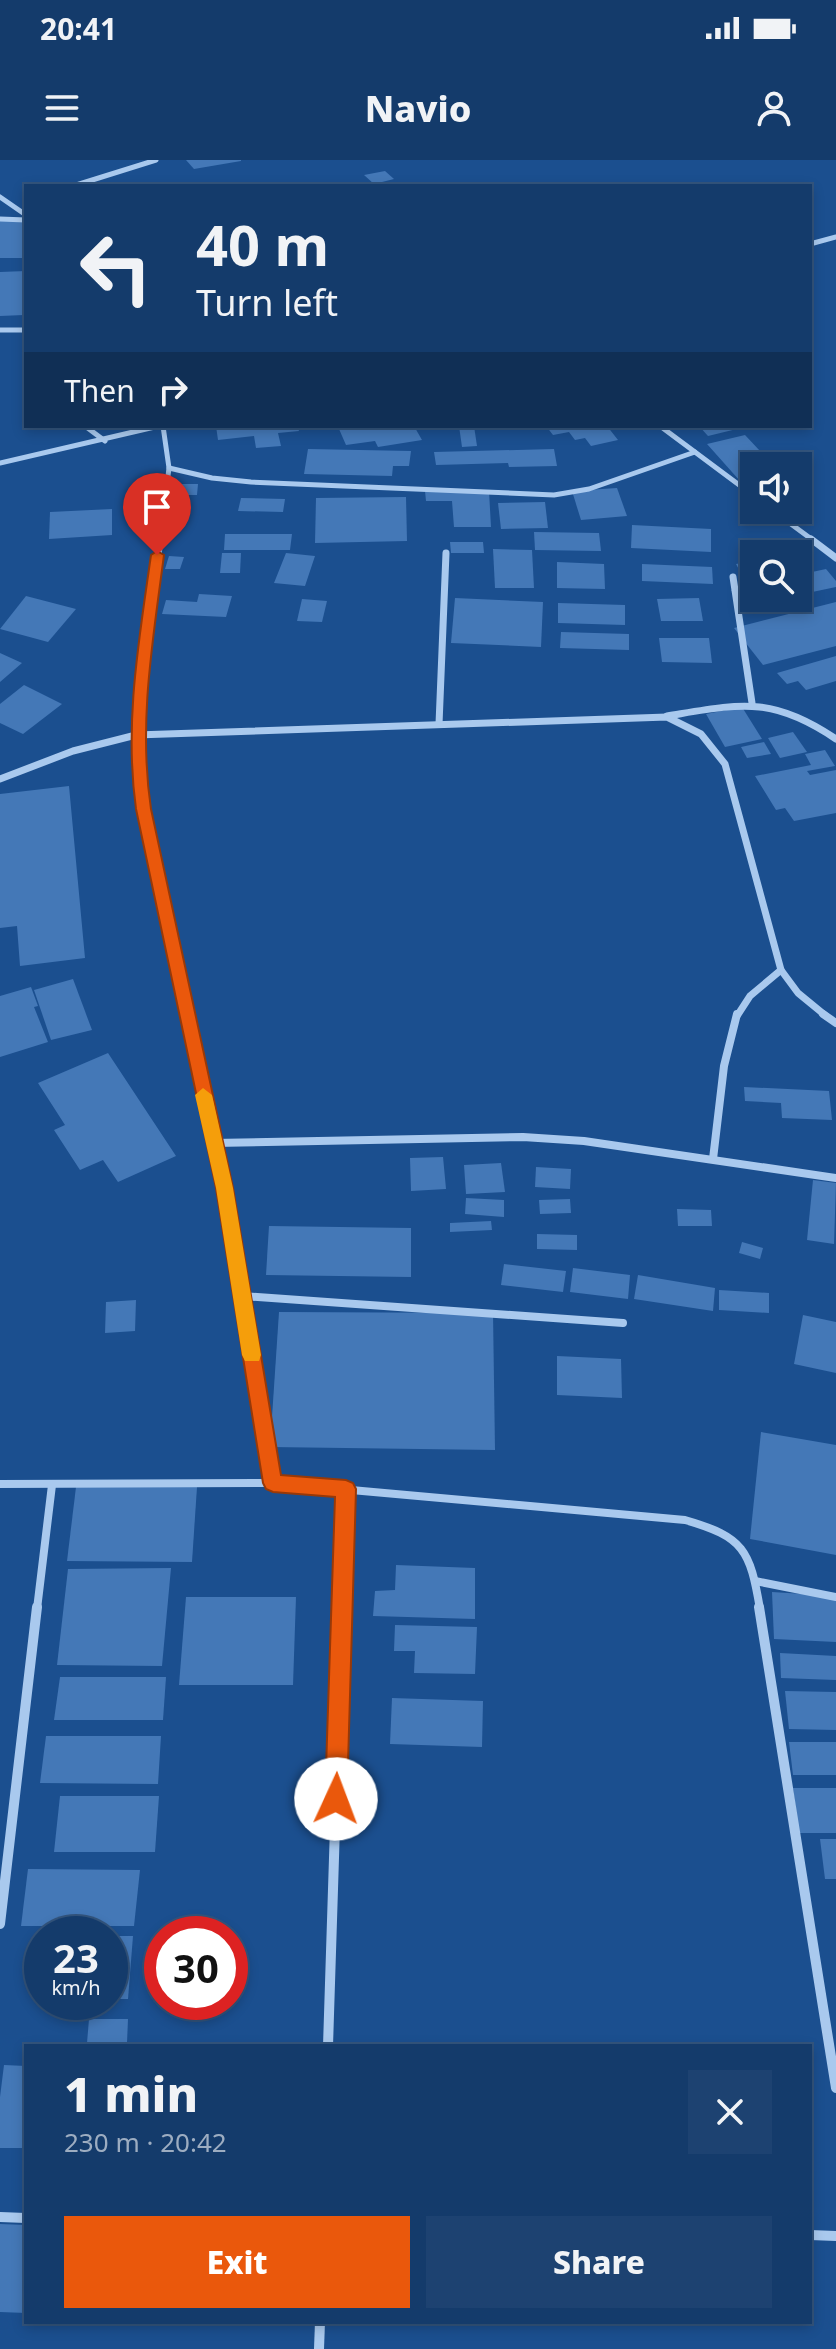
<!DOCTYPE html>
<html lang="en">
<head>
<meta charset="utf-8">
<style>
  :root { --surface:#143b6b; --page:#1d4271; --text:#f1f3f6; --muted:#9dadc1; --line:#33557e; --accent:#ea580c }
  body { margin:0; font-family:"Noto Sans",sans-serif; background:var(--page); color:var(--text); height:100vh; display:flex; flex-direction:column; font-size:30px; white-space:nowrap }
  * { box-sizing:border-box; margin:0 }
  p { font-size:26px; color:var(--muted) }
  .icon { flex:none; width:44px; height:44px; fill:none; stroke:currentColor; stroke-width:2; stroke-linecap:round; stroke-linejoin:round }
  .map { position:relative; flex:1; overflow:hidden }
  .details { position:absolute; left:24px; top:1884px; width:788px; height:280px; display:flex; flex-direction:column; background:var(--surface); border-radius:0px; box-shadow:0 4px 12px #0003,0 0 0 2px var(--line) }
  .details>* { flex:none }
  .banner { position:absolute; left:24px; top:24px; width:788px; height:244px; border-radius:0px; box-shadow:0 4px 12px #0003,0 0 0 2px var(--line); background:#143b6b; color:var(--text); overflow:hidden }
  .controls { position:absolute; left:740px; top:292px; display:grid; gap:16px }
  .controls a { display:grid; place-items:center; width:72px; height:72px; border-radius:0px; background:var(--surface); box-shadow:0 4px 12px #0003,0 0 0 2px var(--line); font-size:40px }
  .speed { position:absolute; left:24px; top:1756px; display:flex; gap:16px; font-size:40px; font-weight:700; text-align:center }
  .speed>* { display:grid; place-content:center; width:104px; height:104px; border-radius:50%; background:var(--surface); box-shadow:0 4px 12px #0003,0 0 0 2px var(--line); line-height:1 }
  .speed small { font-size:20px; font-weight:400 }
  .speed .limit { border:12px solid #d22; background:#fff; color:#111 }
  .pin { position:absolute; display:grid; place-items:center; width:68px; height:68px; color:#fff; margin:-82px -34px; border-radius:50% 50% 50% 0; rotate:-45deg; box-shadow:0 0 8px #0007 }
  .pin .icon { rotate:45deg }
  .me { position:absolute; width:88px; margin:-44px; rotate:2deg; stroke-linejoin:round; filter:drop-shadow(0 0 6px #0008) }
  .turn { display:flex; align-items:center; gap:28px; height:168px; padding:0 40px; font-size:36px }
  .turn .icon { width:104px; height:104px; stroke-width:2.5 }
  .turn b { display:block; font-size:56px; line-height:68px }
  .then { display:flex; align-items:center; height:76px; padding:0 40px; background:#0003; gap:16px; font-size:30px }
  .round { display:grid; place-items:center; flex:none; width:84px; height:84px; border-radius:0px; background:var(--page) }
  .summary { display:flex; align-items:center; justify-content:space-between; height:136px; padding:0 40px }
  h1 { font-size:48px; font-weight:800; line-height:60px }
  .action { display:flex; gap:16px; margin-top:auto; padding:16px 40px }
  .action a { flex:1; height:92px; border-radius:0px; background:var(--accent); color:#fff; font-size:32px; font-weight:800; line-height:92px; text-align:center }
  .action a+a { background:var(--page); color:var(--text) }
  .status { display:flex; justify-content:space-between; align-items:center; height:56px; padding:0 40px; background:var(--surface); direction:ltr }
  .status svg { height:22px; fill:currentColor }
  header { display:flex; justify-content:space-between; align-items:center; height:104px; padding:0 40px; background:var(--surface); font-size:36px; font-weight:800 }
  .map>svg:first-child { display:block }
</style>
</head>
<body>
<div class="status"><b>20:41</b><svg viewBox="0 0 49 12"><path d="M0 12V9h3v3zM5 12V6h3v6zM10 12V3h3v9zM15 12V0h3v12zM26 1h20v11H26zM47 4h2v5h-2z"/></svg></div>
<header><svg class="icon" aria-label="menu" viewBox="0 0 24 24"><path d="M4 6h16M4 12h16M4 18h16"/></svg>Navio<svg class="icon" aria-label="person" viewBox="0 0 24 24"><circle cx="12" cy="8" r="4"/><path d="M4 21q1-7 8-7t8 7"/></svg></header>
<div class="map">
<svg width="836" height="2189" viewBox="0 0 836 2189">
  <rect width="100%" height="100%" fill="#1b4f8f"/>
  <!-- building -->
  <g fill="#4478b7">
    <polygon points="186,0 241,0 241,1 194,9"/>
    <polygon points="385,11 394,19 374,24 364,15"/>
    <polygon points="0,58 26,58 22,98 0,98"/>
    <polygon points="26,111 24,155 0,156 0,112"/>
    <polygon points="216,266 297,266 299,271 278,273 281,286 256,288 254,276 218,280"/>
    <polygon points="360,266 414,266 422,280 378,287 375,281 346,285 339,269"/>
    <polygon points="459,266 474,266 477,286 462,287"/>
    <polygon points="546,266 607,266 618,280 591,286 585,278 575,280 569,272 553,275"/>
    <polygon points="699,266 745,266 745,267 708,276"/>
    <polygon points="745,275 774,306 754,306 754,318 740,321 707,284"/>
    <polygon points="308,289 411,291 409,306 393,306 392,316 304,314"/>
    <polygon points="554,289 557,306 509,307 508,303 436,305 434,292"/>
    <polygon points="177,324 198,324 197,335 176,335"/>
    <polygon points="617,328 627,356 581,360 572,331"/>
    <polygon points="425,331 489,331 491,367 454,367 452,341 426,341"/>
    <polygon points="406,337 407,381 315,383 316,338"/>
    <polygon points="241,338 285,339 283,352 238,351"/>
    <polygon points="545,342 548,368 501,369 498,343"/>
    <polygon points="112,349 112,375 49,379 50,352"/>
    <polygon points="632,365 711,369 711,392 631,388"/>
    <polygon points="534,372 599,373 601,391 535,390"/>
    <polygon points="225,374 292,374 290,390 224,390"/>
    <polygon points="450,382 483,382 484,393 451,393"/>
    <polygon points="493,389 532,390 534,428 495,428"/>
    <polygon points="222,393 241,393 240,413 220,413"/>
    <polygon points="286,393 315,396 305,426 274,423"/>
    <polygon points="169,396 184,397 180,409 165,409"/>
    <polygon points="754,401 754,415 743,417 736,404"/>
    <polygon points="557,402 604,404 605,429 557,428"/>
    <polygon points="642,404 712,407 713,424 642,421"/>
    <polygon points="826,409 836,421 836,427 798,435 798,415"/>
    <polygon points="754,425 754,438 779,439 743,447 731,430"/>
    <polygon points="199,434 232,436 226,457 162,454 166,440 197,442"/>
    <polygon points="26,436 76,449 48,482 0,469"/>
    <polygon points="455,438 543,442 541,487 451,483"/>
    <polygon points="699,438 703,461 661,461 657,439"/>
    <polygon points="302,439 327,441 322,462 297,461"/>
    <polygon points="836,442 836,486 763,505 734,468"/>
    <polygon points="558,443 625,445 625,465 558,463"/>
    <polygon points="561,472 629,474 629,490 560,488"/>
    <polygon points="659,478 709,478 712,503 662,502"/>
    <polygon points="0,493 22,503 0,522"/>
    <polygon points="836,496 836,521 806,530 798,521 787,524 777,513"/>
    <polygon points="24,525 62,544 23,574 0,563 0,544"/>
    <polygon points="742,547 762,579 725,587 706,554"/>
    <polygon points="793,572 807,592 780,598 768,578"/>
    <polygon points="764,582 771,594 747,598 741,587"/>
    <polygon points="825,590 835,606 807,611 810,615 836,610 836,653 794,661 785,648 776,650 755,616 811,605 805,594"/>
    <polygon points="69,626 85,798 20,806 17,766 0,768 0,634"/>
    <polygon points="73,819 92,870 51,880 34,830"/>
    <polygon points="31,827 38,846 34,847 48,882 0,897 0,836"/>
    <polygon points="108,893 176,996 118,1022 103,1000 80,1010 54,970 65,965 38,923"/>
    <polygon points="744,927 829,931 832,960 782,958 781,943 745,941"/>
    <polygon points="443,997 446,1029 411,1031 410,998"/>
    <polygon points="501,1003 505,1032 466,1034 464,1005"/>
    <polygon points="536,1007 571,1009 570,1029 535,1027"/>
    <polygon points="813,1020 836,1023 834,1084 807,1080"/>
    <polygon points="466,1038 504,1040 504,1057 465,1054"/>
    <polygon points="570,1039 571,1053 540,1054 539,1040"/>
    <polygon points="677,1049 711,1050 712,1066 678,1066"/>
    <polygon points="491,1061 492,1070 450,1072 450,1063"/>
    <polygon points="269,1066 411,1068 411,1117 266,1115"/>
    <polygon points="537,1074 577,1075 577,1090 537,1089"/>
    <polygon points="742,1082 763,1088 760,1099 739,1093"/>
    <polygon points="504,1104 566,1111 563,1132 501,1125"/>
    <polygon points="573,1108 630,1115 628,1139 570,1132"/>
    <polygon points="638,1115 715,1128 713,1151 634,1139"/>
    <polygon points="719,1130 769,1133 769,1153 719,1150"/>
    <polygon points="136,1140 135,1171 105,1173 106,1142"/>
    <polygon points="279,1152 493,1153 495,1290 270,1287"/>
    <polygon points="803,1155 836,1162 836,1213 794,1204"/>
    <polygon points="557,1196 621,1199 622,1238 557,1235"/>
    <polygon points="761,1272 836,1285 836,1395 750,1379"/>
    <polygon points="76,1327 197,1327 192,1402 67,1401"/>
    <polygon points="396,1405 475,1408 475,1459 373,1456 375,1431 395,1430"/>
    <polygon points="171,1408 162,1506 57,1505 68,1409"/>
    <polygon points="772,1432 836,1436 836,1482 774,1479"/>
    <polygon points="186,1437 296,1437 293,1525 179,1525"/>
    <polygon points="395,1465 477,1467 475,1514 414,1513 415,1491 394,1491"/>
    <polygon points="780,1493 836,1496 836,1520 781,1518"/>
    <polygon points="60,1517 166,1517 163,1560 54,1560"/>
    <polygon points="785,1531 836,1532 836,1570 789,1569"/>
    <polygon points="392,1538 483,1541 482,1587 390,1584"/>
    <polygon points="46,1576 161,1576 158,1624 40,1623"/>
    <polygon points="789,1582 836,1582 836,1615 793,1615"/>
    <polygon points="793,1628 836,1628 836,1673 799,1673"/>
    <polygon points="60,1636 159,1636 155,1692 54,1692"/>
    <polygon points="820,1679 836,1679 836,1719 825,1719"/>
    <polygon points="28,1709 140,1710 134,1766 21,1766"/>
    <polygon points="110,1776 133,1776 128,1839 110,1839"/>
    <polygon points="40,1787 42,1839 34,1839"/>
    <polygon points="89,1859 128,1859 127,1883 87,1883"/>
    <polygon points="4,1905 26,1906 26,1988 0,1988 0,1937"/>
    <polygon points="0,2064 26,2065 26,2153 0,2152"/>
  </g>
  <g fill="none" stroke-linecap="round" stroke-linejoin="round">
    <!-- street-far3 -->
    <g stroke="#a9c9ee" stroke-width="5">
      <polyline points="73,26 156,0"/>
      <polyline points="0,37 26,55"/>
      <polyline points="0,59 26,60"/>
      <polyline points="810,84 836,77"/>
      <polyline points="0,170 26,170"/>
      <polyline points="85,266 105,281"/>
      <polyline points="660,266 754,336"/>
      <polyline points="0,303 159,266"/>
      <polyline points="169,308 212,318 251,322 554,335 589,329 695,292"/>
      <polyline points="772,350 814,381"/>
      <polyline points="160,381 169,308 163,266"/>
    </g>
    <!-- street-far2 -->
    <g stroke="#a9c9ee" stroke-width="7">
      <polyline points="160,379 136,575 144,649 188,856"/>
      <polyline points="811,379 836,398"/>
      <polyline points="733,417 752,543"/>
      <path d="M 667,556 C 740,544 771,535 836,579"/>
      <polyline points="439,564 446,393"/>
      <polyline points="0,619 73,591 136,575 667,557 701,574 725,604 781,810 798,833 826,856"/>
      <polyline points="737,856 750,836 781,810"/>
    </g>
    <!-- street-far1 -->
    <g stroke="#a9c9ee" stroke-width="8">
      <polyline points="823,854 836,863"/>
      <polyline points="213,983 523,977 584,981 836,1018"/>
      <polyline points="713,999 724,906 737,854"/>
      <polyline points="242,1136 623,1163"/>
      <path d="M 273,1323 L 685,1360 C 744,1377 750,1390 760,1449"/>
      <polyline points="0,1324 273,1323 225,1028 188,854"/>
      <polyline points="755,1421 836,1437"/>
      <polyline points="37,1449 52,1325"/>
      <polyline points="342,1449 346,1329"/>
    </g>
    <!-- street -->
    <g stroke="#a9c9ee" stroke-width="10">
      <polyline points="759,1447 836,1928"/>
      <polyline points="0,1764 37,1447"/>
      <polyline points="328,1886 342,1447"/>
      <polyline points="0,2057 26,2058"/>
      <polyline points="810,2075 836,2076"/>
      <polyline points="319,2189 320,2162"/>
    </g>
  </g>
  <!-- route -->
  <path fill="#ea580c" stroke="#983908" stroke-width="2" d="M 157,391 L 164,395 C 153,480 138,563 151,649 L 233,1028 L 281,1315 L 346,1320 L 353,1323 L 356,1329 L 347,1639 L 344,1646 L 336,1649 L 328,1646 L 325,1639 L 335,1337 L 273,1332 L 266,1329 L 263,1323 L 216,1028 L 136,649 C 124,563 139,480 151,395 Z"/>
  <!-- slow -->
  <polygon fill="#f59e0b" points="203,928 212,935 233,1028 261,1195 259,1201 245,1201 242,1195 216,1028 195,935"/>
</svg>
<div class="controls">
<a><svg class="icon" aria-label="sound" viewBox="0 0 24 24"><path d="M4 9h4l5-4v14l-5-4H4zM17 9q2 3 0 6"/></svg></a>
<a><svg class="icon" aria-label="search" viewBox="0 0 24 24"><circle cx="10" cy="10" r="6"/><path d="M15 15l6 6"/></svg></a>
</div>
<div class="speed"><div>23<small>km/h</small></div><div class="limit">30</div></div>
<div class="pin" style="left:157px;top:395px;background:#d93025"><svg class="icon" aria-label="arrive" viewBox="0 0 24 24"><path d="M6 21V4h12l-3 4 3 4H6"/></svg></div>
<svg class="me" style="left:336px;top:1639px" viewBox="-20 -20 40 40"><circle r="19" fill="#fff"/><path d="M0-13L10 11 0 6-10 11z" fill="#ea580c"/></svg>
<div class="banner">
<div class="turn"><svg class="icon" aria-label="left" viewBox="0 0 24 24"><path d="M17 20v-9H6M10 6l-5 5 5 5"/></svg><div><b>40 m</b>Turn left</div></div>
<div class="then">Then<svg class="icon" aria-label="right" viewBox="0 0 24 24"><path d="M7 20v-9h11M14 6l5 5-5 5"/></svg></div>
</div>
<section class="details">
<div class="summary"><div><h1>1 min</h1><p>230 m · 20:42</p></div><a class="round"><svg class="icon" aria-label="close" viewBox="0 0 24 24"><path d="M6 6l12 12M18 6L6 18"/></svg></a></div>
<div class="action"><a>Exit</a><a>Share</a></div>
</section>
</div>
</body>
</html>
